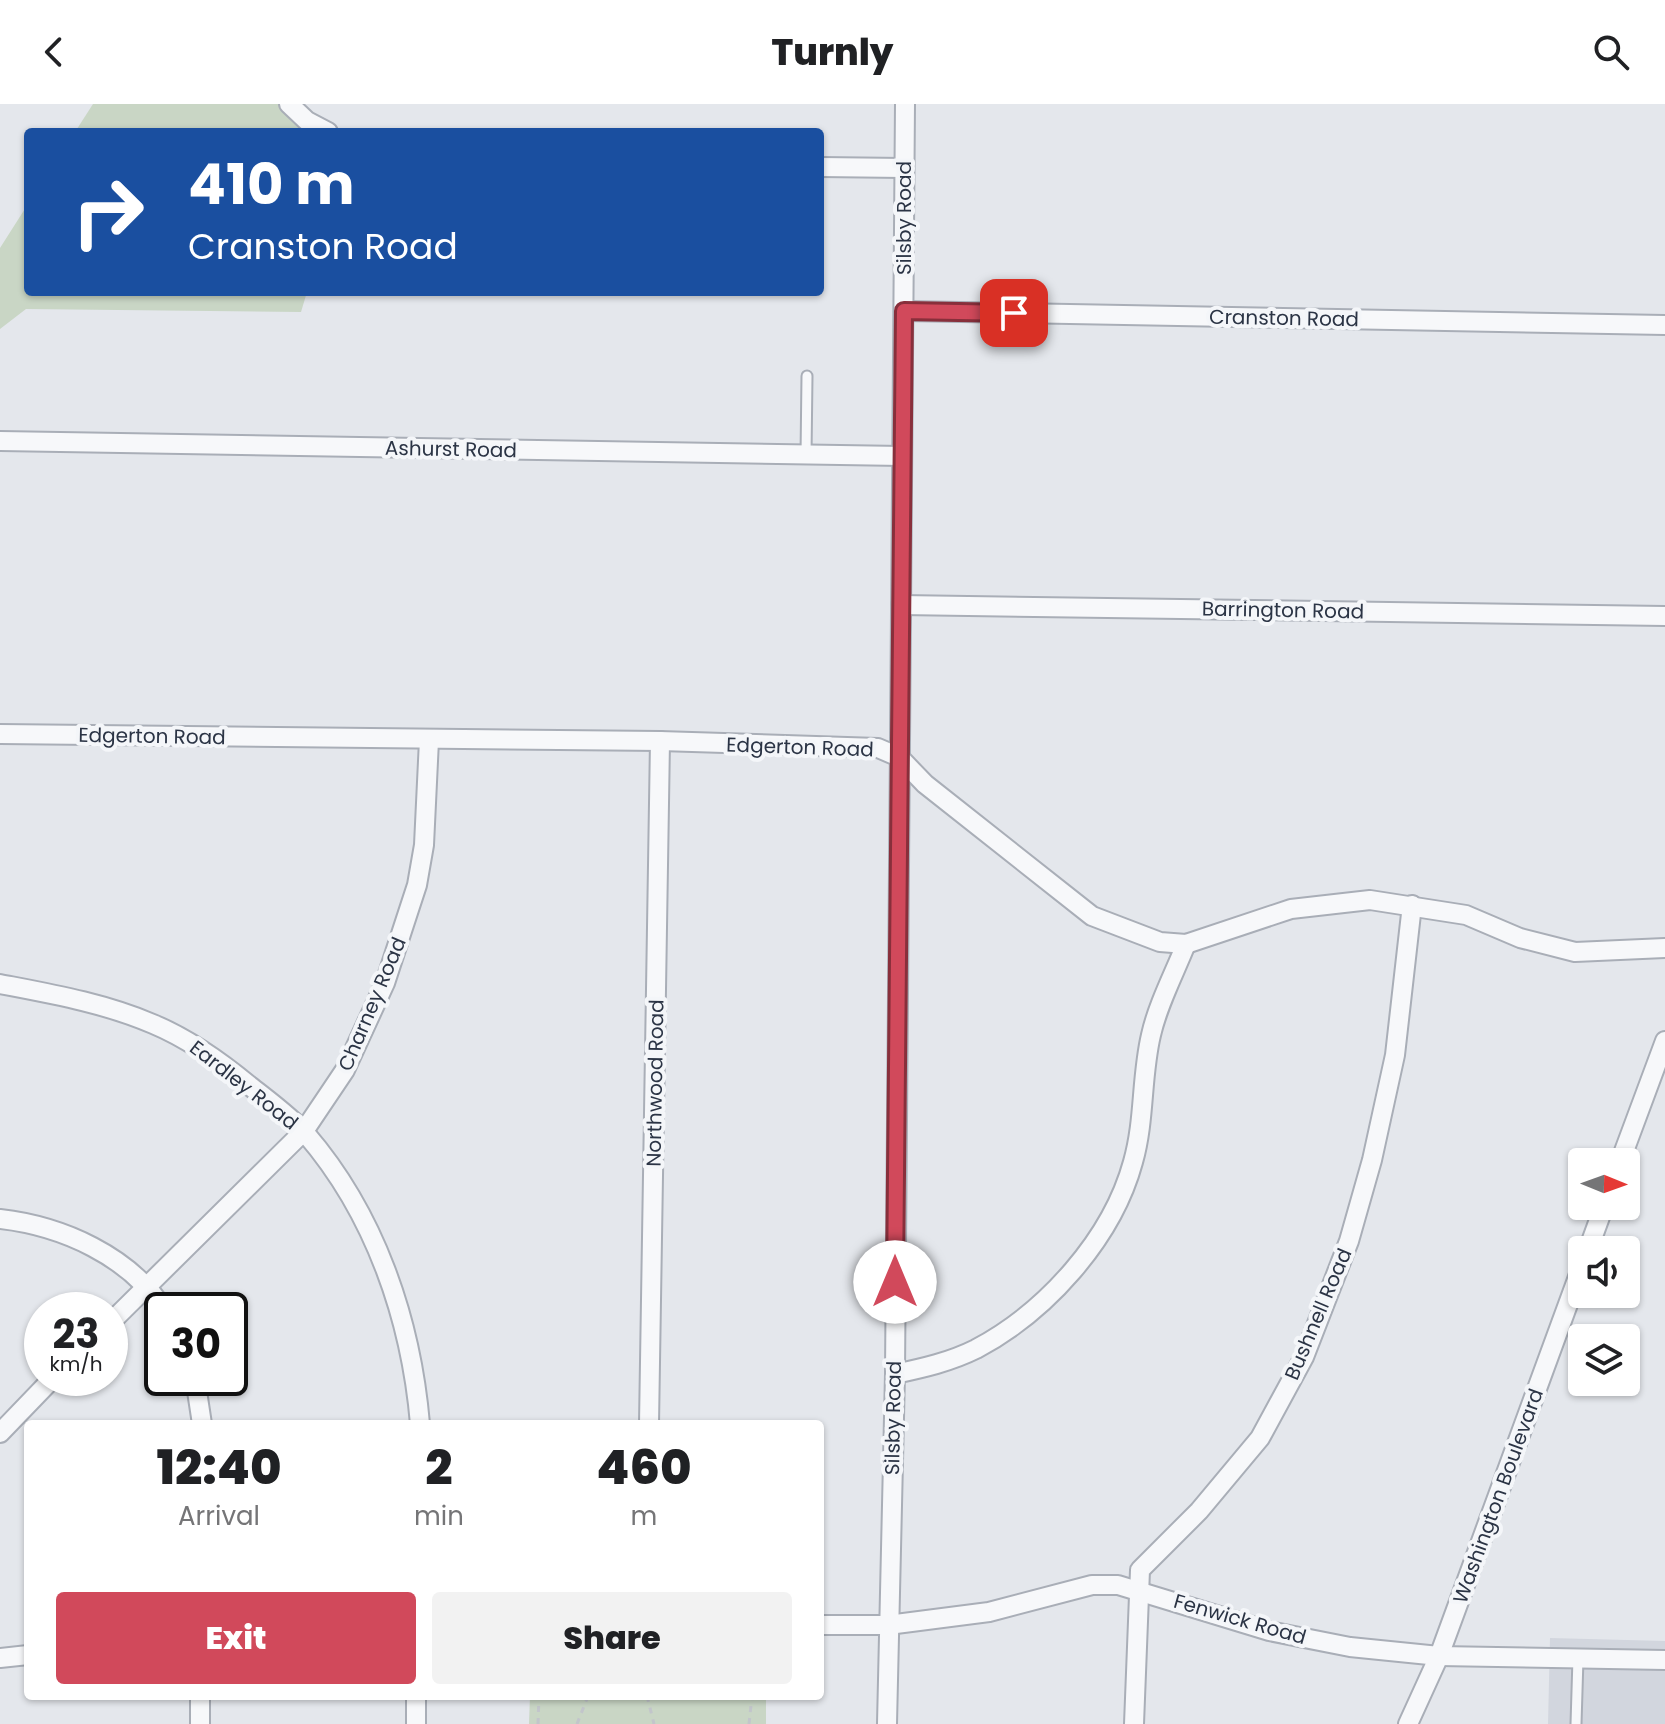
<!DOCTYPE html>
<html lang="en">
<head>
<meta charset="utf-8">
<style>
  :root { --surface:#fff; --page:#f2f2f2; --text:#202124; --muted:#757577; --accent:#d1495b }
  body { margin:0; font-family:Poppins,sans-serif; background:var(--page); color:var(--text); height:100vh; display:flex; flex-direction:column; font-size:30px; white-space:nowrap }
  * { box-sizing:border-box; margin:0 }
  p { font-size:26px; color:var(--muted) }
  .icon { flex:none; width:44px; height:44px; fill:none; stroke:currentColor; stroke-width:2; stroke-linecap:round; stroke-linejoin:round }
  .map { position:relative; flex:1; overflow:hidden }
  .details { position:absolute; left:24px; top:1316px; width:800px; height:280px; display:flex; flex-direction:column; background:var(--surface); border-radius:8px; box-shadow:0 2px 6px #0004 }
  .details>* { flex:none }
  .guide { position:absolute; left:24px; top:24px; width:800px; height:168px; border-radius:8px; box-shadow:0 2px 6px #0004; background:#1a4fa0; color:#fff; overflow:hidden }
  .needle { width:52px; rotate:91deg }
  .controls { position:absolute; left:1568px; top:1044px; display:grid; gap:16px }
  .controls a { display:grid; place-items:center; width:72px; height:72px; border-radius:8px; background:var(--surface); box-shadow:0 2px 6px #0004; font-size:40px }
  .speed { position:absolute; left:24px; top:1188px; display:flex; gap:16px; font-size:40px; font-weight:700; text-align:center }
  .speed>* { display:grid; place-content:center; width:104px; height:104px; border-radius:50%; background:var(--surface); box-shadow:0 2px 6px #0004; line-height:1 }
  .speed small { font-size:20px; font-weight:400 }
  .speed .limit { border:4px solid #111; border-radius:12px; background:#fff; color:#111 }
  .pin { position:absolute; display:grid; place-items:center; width:68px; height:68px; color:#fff; margin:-34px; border-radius:16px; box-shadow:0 4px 12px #0006 }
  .me { position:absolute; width:88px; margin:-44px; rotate:0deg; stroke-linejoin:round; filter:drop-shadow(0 0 6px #0008) }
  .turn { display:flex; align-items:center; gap:28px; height:168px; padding:0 32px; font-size:36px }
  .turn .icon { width:104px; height:104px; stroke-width:2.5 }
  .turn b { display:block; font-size:56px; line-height:68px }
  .eta { display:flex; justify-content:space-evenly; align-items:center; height:136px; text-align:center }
  .eta b { font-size:48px; font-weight:800; line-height:56px }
  .cta { display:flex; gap:16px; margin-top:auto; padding:16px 32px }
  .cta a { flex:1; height:92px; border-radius:8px; background:var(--accent); color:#fff; font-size:32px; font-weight:800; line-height:92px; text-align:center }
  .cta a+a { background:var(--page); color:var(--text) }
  header { display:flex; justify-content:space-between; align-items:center; height:104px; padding:0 32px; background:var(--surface); font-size:36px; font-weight:800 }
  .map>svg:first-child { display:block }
</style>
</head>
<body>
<header><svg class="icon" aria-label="back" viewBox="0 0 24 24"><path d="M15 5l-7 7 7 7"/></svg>Turnly<svg class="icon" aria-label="search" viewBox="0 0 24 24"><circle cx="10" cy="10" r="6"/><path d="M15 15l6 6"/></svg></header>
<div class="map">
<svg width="1665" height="1620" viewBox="0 0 1665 1620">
  <rect width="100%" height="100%" fill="#e4e7ec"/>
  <!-- built -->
  <polygon fill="#d2d6de" points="1550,1534 1665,1537 1665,1620 1548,1620"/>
  <!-- green -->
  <g fill="#c9d6c5">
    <polygon points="93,0 289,0 328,28 75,28"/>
    <polygon points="28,100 28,188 307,188 301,208 26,205 0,225 0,144"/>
    <polygon points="530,1592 766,1592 766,1620 529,1620"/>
  </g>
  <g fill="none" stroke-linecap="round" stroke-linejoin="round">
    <!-- service casing -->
    <g stroke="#a9aeb7" stroke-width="13">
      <g id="service">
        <polyline points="806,351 807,272"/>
        <polyline points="1576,1620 1578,1554"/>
      </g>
    </g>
    <!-- minor casing -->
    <g stroke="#a9aeb7" stroke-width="22">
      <g id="minor">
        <polyline points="289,0 307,17 328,28"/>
        <polyline points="820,63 904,64"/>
        <polyline points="904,207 1665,221"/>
        <polyline points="0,337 902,352"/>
        <polyline points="901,501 1665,512"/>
        <polyline points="0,630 660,637 878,644 899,653 925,680 1092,812 1160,838 1186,840 1291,805 1370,796 1466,811 1520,834 1575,848 1665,844"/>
        <path d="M 0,880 C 52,890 104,899 153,920 C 189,935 221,958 250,982 C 269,997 290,1012 306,1030 C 375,1110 411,1215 420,1320"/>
        <polyline points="1620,1058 1665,937"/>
        <path d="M 0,1115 C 62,1122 130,1152 164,1206"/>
        <polyline points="1588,1146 1604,1102"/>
        <polyline points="110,1219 304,1027 345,966 385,879 417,781 424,741 429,636"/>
        <path d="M 895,1270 C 923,1264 950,1258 976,1245 C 1046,1208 1112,1135 1133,1058 C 1145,1016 1141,973 1151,931 C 1158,900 1174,870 1186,840"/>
        <polyline points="195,1274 202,1320"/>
        <polyline points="649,1320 660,637"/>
        <polyline points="0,1329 53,1274"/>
        <polyline points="820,1521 888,1521 989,1508 1092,1481 1118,1481 1269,1527 1350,1543 1439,1552 1665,1556"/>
        <polyline points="0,1554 28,1551"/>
        <polyline points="200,1620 200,1592"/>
        <polyline points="416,1620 416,1592"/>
        <polyline points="887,1620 895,1270 905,0"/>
        <polyline points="1134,1620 1140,1466 1199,1407 1260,1334 1304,1253 1349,1137 1372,1056 1395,951 1412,801"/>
        <polyline points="1408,1620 1439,1552 1582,1162"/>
      </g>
    </g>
    <!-- path -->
    <g stroke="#c2c5cb" stroke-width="3" stroke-dasharray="6 6" stroke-linecap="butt">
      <polyline points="647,1592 654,1620"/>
      <polyline points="538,1620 539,1592"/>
      <polyline points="577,1620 588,1592"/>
      <polyline points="749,1620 752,1592"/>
    </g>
    <!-- service -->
    <use href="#service" stroke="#f7f8fa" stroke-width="9"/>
    <!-- minor -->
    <use href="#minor" stroke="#f7f8fa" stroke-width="18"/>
  </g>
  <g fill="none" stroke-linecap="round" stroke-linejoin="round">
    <!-- route casing -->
    <g stroke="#882f3b" stroke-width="20">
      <polyline id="route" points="895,1178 904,207 1014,209"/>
    </g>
    <!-- route -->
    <use href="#route" stroke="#d1495b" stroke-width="14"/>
  </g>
  <g text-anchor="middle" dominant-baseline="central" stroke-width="8" stroke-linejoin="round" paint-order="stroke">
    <!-- street labels -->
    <g font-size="20" fill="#2b3445" stroke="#f4f6f9">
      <text transform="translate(904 114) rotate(-90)">Silsby Road</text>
      <text transform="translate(1284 214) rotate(1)">Cranston Road</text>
      <text transform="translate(451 345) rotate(1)">Ashurst Road</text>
      <text transform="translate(1283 506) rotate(1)">Barrington Road</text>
      <text transform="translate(152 632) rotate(1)">Edgerton Road</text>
      <text transform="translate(800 643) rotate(2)">Edgerton Road</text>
      <text transform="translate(372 900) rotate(-67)">Charney Road</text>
      <text transform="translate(655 979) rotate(-89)">Northwood Road</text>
      <text transform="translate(244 981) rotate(38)">Eardley Road</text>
      <text transform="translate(1318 1210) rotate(-67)">Bushnell Road</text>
      <text transform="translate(893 1314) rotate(-89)">Silsby Road</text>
      <text transform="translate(1498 1392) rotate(-70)">Washington Boulevard</text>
      <text transform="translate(1240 1515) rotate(16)">Fenwick Road</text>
    </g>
  </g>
</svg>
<div class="controls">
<a><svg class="needle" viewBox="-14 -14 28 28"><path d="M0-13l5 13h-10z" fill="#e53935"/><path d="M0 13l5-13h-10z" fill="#757577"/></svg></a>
<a><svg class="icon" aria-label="sound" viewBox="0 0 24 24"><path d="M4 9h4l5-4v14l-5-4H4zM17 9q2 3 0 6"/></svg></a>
<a><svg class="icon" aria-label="layers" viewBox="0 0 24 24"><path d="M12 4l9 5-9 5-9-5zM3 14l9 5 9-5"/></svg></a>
</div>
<div class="speed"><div>23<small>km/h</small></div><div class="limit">30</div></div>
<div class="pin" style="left:1014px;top:209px;background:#d93025"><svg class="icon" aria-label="arrive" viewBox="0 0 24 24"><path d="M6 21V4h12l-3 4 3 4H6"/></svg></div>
<svg class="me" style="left:895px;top:1178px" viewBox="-20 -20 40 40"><circle r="19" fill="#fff"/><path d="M0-13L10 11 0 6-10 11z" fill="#d1495b"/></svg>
<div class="guide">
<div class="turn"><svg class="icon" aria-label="right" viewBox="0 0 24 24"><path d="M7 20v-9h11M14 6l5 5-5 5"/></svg><div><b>410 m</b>Cranston Road</div></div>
</div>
<section class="details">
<div class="eta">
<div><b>12:40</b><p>Arrival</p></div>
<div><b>2</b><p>min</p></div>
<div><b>460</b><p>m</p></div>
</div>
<div class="cta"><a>Exit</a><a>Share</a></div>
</section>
</div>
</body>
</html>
